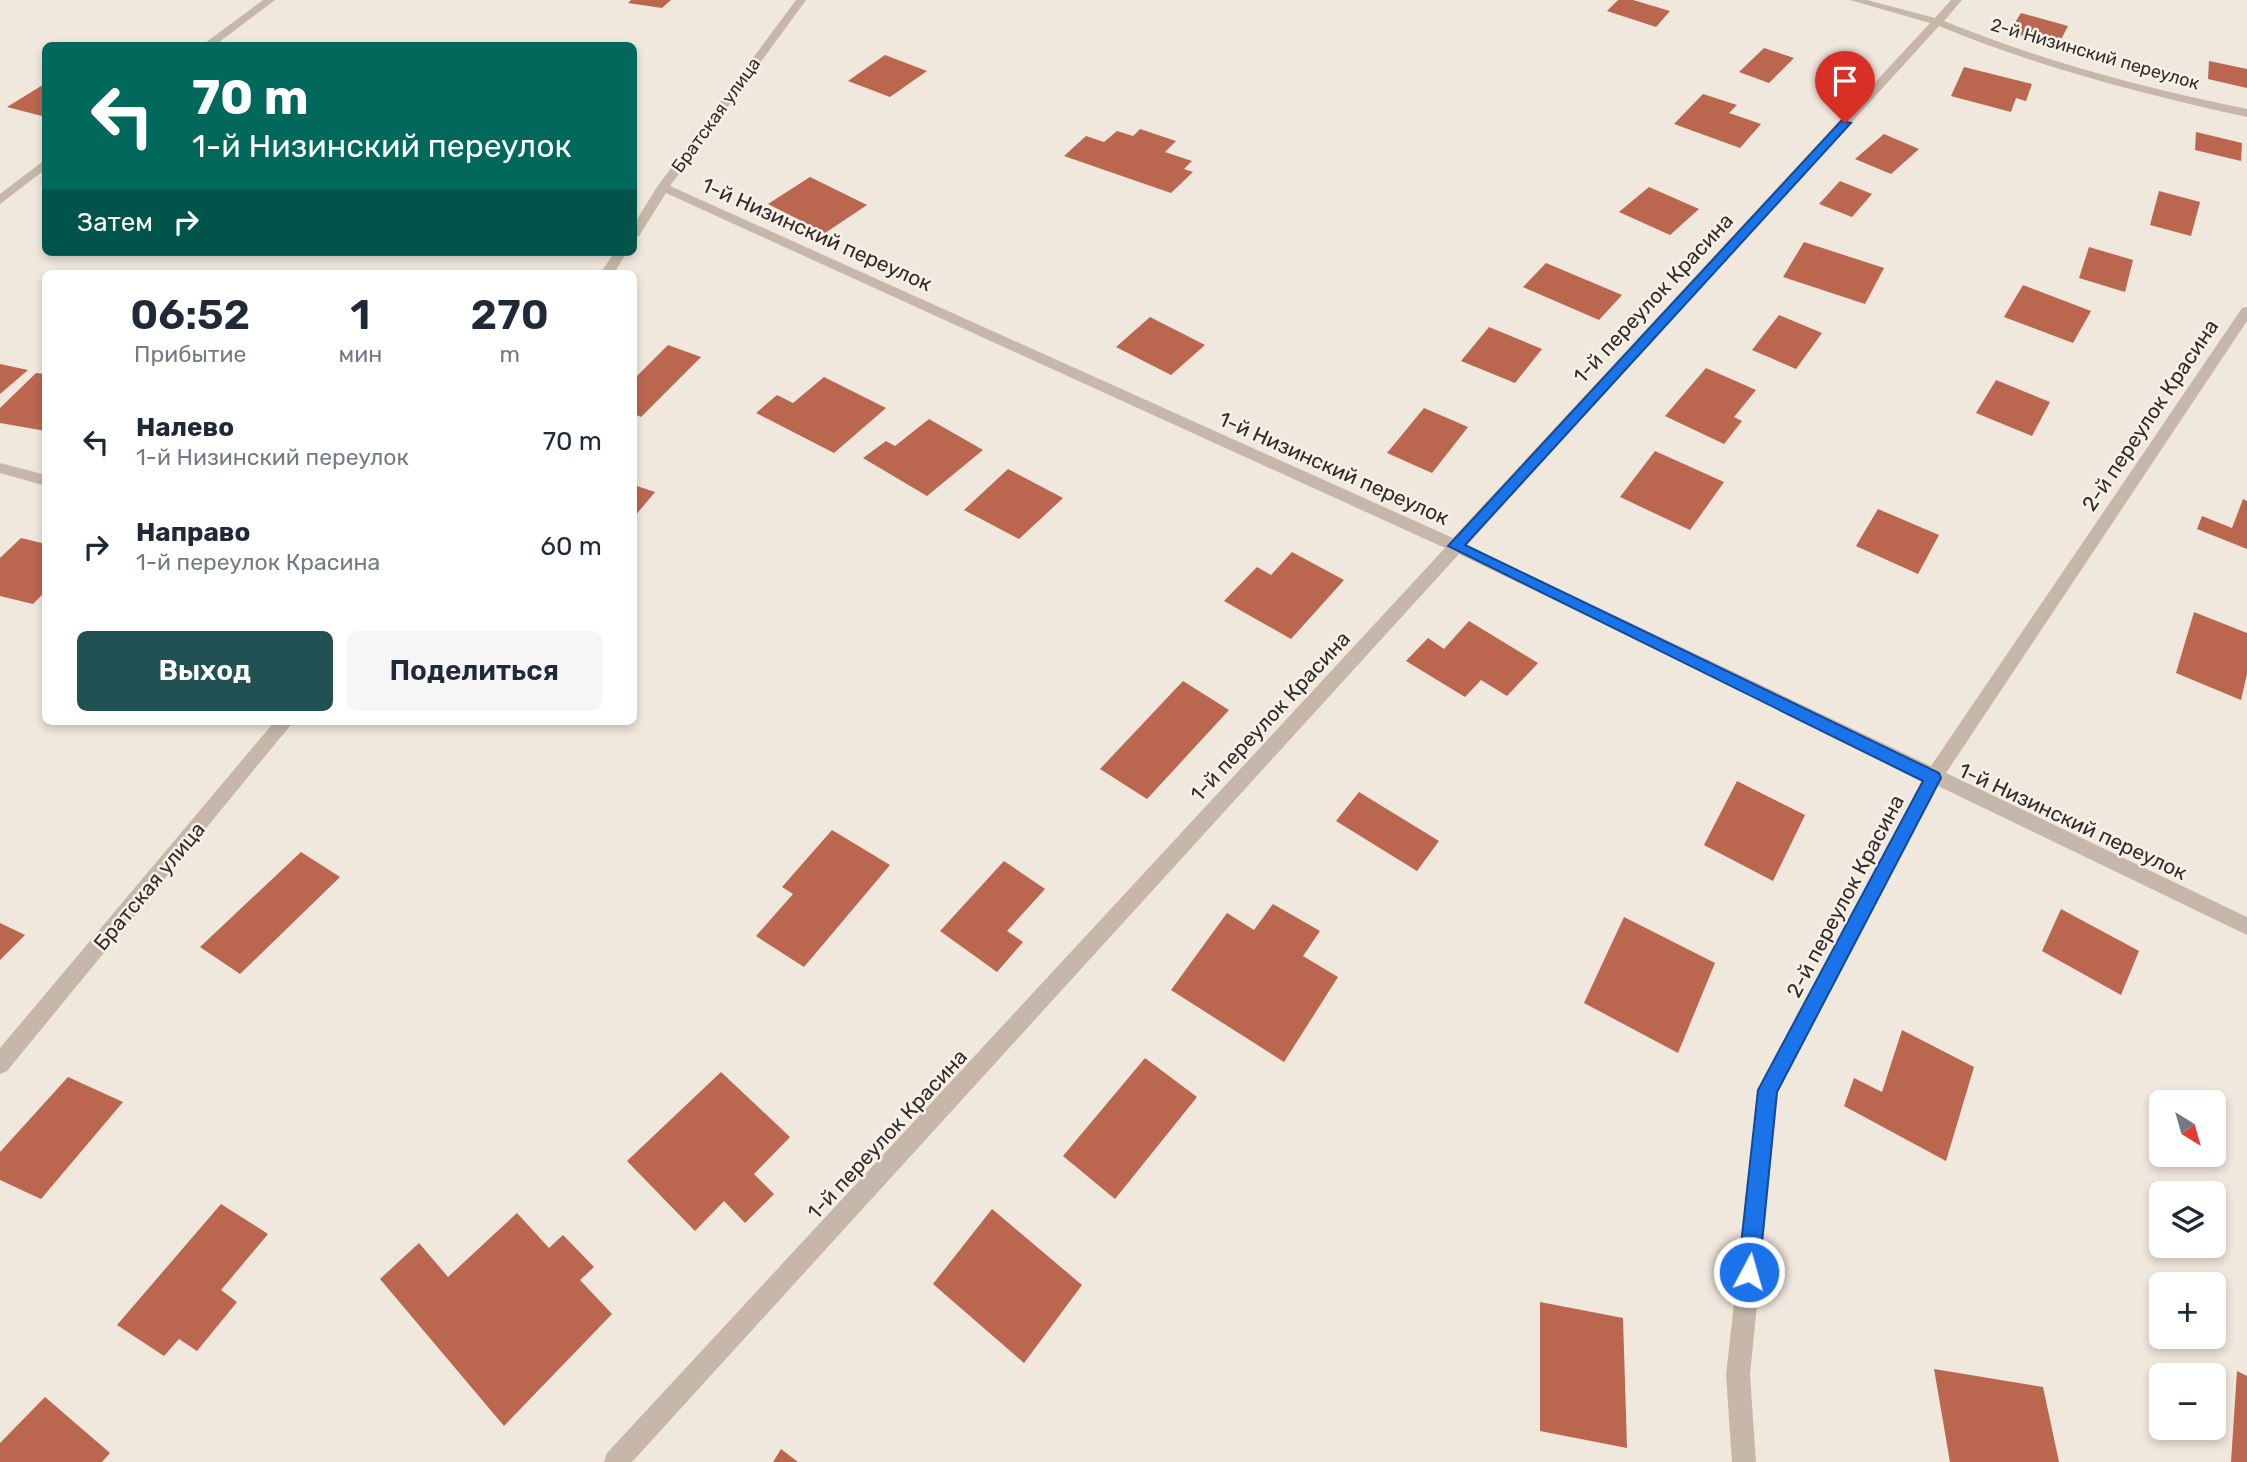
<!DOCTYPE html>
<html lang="ru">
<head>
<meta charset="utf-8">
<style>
  :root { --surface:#fff; --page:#f6f6f7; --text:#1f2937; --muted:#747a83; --accent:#225153 }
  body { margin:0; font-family:Rubik,sans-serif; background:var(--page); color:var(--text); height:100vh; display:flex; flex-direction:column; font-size:26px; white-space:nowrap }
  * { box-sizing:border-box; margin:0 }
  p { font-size:23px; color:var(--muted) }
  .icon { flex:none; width:38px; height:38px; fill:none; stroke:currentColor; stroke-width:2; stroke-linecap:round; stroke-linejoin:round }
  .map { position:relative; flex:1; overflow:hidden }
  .details { position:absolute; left:42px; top:270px; width:595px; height:455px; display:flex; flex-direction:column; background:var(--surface); border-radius:10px; box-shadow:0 4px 10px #0003 }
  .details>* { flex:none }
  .banner { position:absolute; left:42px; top:42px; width:595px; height:214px; border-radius:10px; box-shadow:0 4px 10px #0003; background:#00695c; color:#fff; overflow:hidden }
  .needle { width:46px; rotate:143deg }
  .buttons { position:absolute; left:2149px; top:1090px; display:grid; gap:14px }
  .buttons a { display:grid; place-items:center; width:77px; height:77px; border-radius:10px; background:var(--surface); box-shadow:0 4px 10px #0003; font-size:35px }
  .pin { position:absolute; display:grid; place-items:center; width:60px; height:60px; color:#fff; margin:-72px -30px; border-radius:50% 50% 50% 0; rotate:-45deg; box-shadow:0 0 7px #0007 }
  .pin .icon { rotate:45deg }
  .me { position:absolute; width:77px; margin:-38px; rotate:6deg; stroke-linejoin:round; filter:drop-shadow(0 0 5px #0008) }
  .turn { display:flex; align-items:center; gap:24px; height:147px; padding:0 35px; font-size:32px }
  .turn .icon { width:91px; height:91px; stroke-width:2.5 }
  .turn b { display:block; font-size:49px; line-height:60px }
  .then { display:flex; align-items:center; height:66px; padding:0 35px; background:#0003; gap:14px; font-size:26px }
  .eta { display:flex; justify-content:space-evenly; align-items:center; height:119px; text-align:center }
  .eta b { font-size:42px; font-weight:600; line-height:49px }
  .primary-button { display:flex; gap:14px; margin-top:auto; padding:14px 35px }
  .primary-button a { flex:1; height:80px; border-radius:10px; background:var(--accent); color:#fff; font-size:28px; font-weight:600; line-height:80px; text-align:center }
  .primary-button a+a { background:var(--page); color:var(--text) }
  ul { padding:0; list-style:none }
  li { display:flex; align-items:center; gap:21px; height:105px; padding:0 35px }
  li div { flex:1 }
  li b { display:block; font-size:26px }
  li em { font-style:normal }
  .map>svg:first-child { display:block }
</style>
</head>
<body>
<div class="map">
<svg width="2247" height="1462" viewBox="0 0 2247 1462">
  <rect width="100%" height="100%" fill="#f0e7dd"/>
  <!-- building -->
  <g fill="#bb6750">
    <polygon points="631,0 671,0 662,8 628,3"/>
    <polygon points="1618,0 1633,0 1670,11 1656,27 1607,11"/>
    <polygon points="2021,13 2068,26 2058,45 2009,32"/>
    <polygon points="1764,48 1794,58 1769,83 1739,72"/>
    <polygon points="885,55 927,71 890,97 848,81"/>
    <polygon points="2209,61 2247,69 2247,88 2208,79"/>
    <polygon points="1964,67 2032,84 2026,101 2016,98 2011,112 1951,96"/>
    <polygon points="46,83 46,117 7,107"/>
    <polygon points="1703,94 1737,105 1729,113 1761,124 1740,148 1674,124"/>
    <polygon points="1140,129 1176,141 1165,152 1192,161 1184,169 1193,172 1171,193 1064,156 1086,136 1104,142 1117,131 1133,136"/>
    <polygon points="2196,132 2242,143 2241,161 2195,150"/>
    <polygon points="1884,134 1919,149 1891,174 1855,159"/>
    <polygon points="810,177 867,205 825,233 768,204"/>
    <polygon points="1840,181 1872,194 1852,217 1819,204"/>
    <polygon points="1649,187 1699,209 1670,235 1619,212"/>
    <polygon points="2159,191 2200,202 2191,236 2150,225"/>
    <polygon points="1804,242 1884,268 1865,304 1783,277"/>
    <polygon points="2089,247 2133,260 2125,292 2079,278"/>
    <polygon points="1546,263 1622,295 1599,320 1523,287"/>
    <polygon points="2023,285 2091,311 2073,343 2004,317"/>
    <polygon points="1779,315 1822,333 1796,369 1752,350"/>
    <polygon points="1150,317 1205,345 1171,375 1116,347"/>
    <polygon points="1489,327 1542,349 1515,383 1461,361"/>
    <polygon points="668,345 701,357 641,417 634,414 634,379"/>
    <polygon points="0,364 28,370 0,394"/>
    <polygon points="1706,368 1756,390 1734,417 1742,421 1724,444 1665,416"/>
    <polygon points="36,373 46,374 46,431 0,423 0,408"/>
    <polygon points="824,377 886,408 834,453 756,413 777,395 793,403"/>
    <polygon points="1996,380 2050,402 2032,436 1976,413"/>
    <polygon points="1424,408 1468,427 1432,473 1387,453"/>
    <polygon points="929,419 983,450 927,496 863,458 886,441 895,446"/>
    <polygon points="1655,451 1724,482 1690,530 1620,497"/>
    <polygon points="1008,469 1063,498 1019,539 964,510"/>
    <polygon points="634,485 655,492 634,517"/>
    <polygon points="2243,499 2247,501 2247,549 2197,529 2202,516 2232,528"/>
    <polygon points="1878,509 1939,535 1918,574 1856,546"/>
    <polygon points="21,538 46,544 46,591 33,604 0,596 0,558"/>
    <polygon points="1292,552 1344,580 1291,639 1224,601 1257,567 1271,575"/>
    <polygon points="2194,612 2247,633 2247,674 2241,700 2176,673"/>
    <polygon points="1469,621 1538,663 1507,696 1481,680 1465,697 1406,661 1428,638 1444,649"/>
    <polygon points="1183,681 1229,710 1147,799 1100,769"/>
    <polygon points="1737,781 1805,815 1773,881 1704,845"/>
    <polygon points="1359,792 1439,841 1417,871 1336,821"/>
    <polygon points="832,830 890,865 804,967 756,936 793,894 782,887"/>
    <polygon points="301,852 340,877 240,974 200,947"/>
    <polygon points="1004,861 1045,889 1007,931 1023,942 997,972 940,931"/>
    <polygon points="1273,904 1320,931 1303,956 1338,977 1284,1062 1171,990 1227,913 1254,930"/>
    <polygon points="2061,909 2139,951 2121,995 2042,951"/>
    <polygon points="1624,917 1715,963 1678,1053 1584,1003"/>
    <polygon points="0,923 25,935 0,960"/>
    <polygon points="1902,1030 1974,1067 1946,1161 1844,1106 1854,1078 1882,1092"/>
    <polygon points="1145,1058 1197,1097 1115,1199 1063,1156"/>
    <polygon points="721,1072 790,1137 754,1174 774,1194 745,1223 724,1201 695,1231 627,1161"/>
    <polygon points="68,1077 123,1102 41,1199 0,1180 0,1152"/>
    <polygon points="221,1204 268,1234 221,1290 237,1302 197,1351 179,1339 164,1356 117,1325"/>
    <polygon points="992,1209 1082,1285 1024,1363 933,1284"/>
    <polygon points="517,1213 549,1248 563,1235 594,1267 580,1280 612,1314 504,1426 380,1279 419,1243 448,1277"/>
    <polygon points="1540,1302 1623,1318 1627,1448 1540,1431"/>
    <polygon points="1934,1369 2043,1387 2059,1462 1950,1462"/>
    <polygon points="2237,1371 2247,1376 2247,1462 2231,1462"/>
    <polygon points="45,1397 110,1453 102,1462 0,1462 0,1443"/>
    <polygon points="781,1449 798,1462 773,1462"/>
  </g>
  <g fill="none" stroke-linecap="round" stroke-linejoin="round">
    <!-- minor -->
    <g fill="#c7b7aa" fill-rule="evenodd">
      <polygon points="263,0 275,0 214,46 201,46"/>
      <path d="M 796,0 L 806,0 L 670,186 L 1453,538 L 1930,23 L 1850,0 L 1867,0 L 1935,18 L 1951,0 L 1962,0 L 1944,21 C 2042,61 2144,88 2247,109 L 2247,117 C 2142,94 2038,67 1939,26 L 1467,545 L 1931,766 L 2242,308 L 2247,307 L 2247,321 L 1946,773 L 2247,917 L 2247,935 L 1938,786 L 1778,1092 L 1750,1375 L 1756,1462 L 1732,1462 L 1726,1375 L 1758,1090 L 1923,779 L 1459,554 L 632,1462 L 604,1462 L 607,1453 L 1445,548 L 666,193 L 639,236 L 634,237 L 634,224 L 657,187 Z"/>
      <polygon points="46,159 46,169 0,204 0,194"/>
      <polygon points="615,252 627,252 614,273 600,273"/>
      <polygon points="0,463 46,475 46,486 0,473"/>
      <polygon points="275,721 294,721 7,1071 0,1074 0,1048"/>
    </g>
  </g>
  <!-- route -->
  <polygon fill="#1a73e8" stroke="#114b97" stroke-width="2" points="1841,121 1851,123 1465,545 1939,773 1941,778 1777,1092 1759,1272 1756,1279 1749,1282 1741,1279 1738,1272 1758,1090 1923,781 1448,546"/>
  <g text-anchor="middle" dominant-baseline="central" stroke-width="5" stroke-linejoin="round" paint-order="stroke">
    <!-- far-street labels -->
    <g font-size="18" fill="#352c29" stroke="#f8f1e9">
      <text transform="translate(2095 54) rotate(16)">2-й Низинский переулок</text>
      <text transform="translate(716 115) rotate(-54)">Братская улица</text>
    </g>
    <!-- street labels -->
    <g font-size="21" fill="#352c29" stroke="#f8f1e9">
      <text transform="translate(817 234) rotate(24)">1-й Низинский переулок</text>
      <text transform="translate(1653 298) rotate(-47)">1-й переулок Красина</text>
      <text transform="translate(2150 415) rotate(-56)">2-й переулок Красина</text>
      <text transform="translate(1334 468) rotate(24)">1-й Низинский переулок</text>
      <text transform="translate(1270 716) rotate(-47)">1-й переулок Красина</text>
      <text transform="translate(2073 821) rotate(25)">1-й Низинский переулок</text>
      <text transform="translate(149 886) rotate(-50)">Братская улица</text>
      <text transform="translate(1845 896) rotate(-62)">2-й переулок Красина</text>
      <text transform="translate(887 1134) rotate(-47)">1-й переулок Красина</text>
    </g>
  </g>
</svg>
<div class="buttons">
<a><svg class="needle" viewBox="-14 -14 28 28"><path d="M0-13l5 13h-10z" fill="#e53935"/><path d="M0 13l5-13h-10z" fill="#747a83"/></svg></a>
<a><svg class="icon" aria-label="layers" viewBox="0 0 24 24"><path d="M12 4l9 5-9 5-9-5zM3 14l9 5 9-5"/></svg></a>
<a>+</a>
<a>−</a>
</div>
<div class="pin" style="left:1845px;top:123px;background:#d93025"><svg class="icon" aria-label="arrive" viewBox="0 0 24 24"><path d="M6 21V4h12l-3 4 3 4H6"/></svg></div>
<svg class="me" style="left:1749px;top:1272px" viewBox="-20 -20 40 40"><circle r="17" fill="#1a73e8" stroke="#fff" stroke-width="3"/><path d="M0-11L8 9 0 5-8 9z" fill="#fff"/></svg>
<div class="banner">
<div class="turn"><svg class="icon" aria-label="left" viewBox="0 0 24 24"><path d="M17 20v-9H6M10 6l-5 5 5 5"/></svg><div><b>70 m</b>1-й Низинский переулок</div></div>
<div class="then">Затем<svg class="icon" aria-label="right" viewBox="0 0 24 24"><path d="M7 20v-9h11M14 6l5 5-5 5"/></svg></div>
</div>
<section class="details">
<div class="eta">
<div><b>06:52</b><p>Прибытие</p></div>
<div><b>1</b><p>мин</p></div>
<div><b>270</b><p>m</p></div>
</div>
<ul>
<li><svg class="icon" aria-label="left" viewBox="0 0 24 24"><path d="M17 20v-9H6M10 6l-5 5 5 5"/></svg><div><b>Налево</b><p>1-й Низинский переулок</p></div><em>70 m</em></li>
<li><svg class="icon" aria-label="right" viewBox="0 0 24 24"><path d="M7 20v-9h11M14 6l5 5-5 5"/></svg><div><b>Направо</b><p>1-й переулок Красина</p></div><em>60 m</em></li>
</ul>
<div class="primary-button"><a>Выход</a><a>Поделиться</a></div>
</section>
</div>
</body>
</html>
